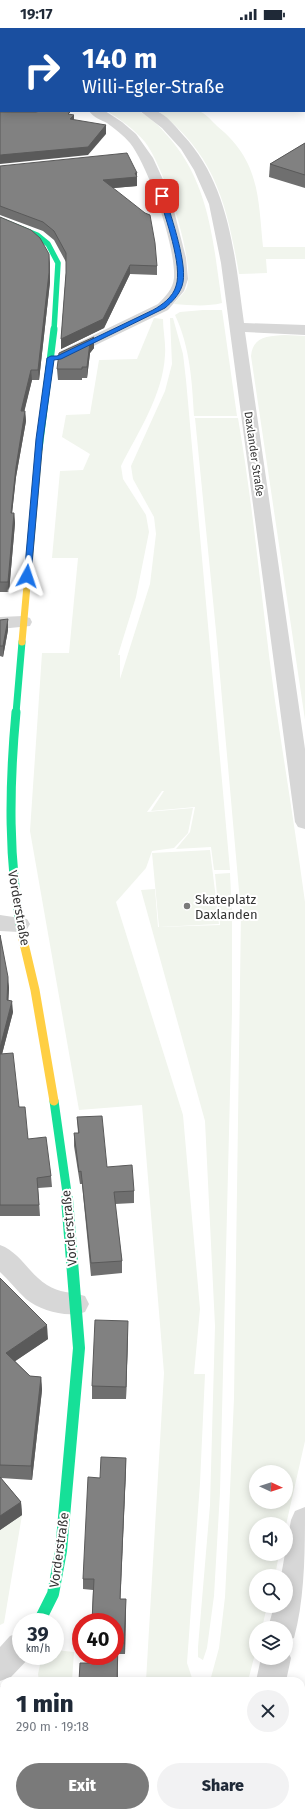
<!DOCTYPE html>
<html lang="en">
<head>
<meta charset="utf-8">
<style>
  :root { --surface:#fff; --page:#f2f2f3; --text:#1f2937; --muted:#747a83; --accent:#7a7a7a }
  body { margin:0; font-family:"Fira Sans",sans-serif; background:var(--page); color:var(--text); height:100vh; display:flex; flex-direction:column; font-size:15px; white-space:nowrap }
  * { box-sizing:border-box; margin:0 }
  p { font-size:13px; color:var(--muted) }
  .icon { flex:none; width:22px; height:22px; fill:none; stroke:currentColor; stroke-width:2; stroke-linecap:round; stroke-linejoin:round }
  .map { position:relative; flex:1; overflow:hidden }
  .sheet { position:absolute; left:0px; top:1649px; width:305px; height:140px; display:flex; flex-direction:column; background:var(--surface); border-radius:12px 12px 0 0; box-shadow:0 2px 10px #0003 }
  .sheet>* { flex:none }
  .guide { position:absolute; left:0px; top:0px; width:305px; height:84px; box-shadow:0 2px 10px #0003; background:#1a4fa0; color:#fff; overflow:hidden }
  .needle { width:26px; rotate:93deg }
  .controls { position:absolute; left:249px; top:1437px; display:grid; gap:8px }
  .controls a { display:grid; place-items:center; width:44px; height:44px; border-radius:50%; background:var(--surface); box-shadow:0 2px 10px #0003; font-size:20px }
  .speed { position:absolute; left:12px; top:1585px; display:flex; gap:8px; font-size:20px; font-weight:700; text-align:center }
  .speed>* { display:grid; place-content:center; width:52px; height:52px; border-radius:50%; background:var(--surface); box-shadow:0 2px 10px #0003; line-height:1 }
  .speed small { font-size:10px; font-weight:400 }
  .speed .limit { border:6px solid #d22; background:#fff; color:#111 }
  .pin { position:absolute; display:grid; place-items:center; width:34px; height:34px; color:#fff; margin:-17px; border-radius:8px; box-shadow:0 2px 6px #0006 }
  .me { position:absolute; width:44px; margin:-22px; rotate:5deg; stroke-linejoin:round; filter:drop-shadow(0 0 3px #0008) }
  .turn { display:flex; align-items:center; gap:14px; height:84px; padding:0 16px; font-size:18px }
  .turn .icon { width:52px; height:52px; stroke-width:2.5 }
  .turn b { display:block; font-size:28px; line-height:34px }
  .round { display:grid; place-items:center; flex:none; width:42px; height:42px; border-radius:21px; background:var(--page) }
  .summary { display:flex; align-items:center; justify-content:space-between; height:68px; padding:0 16px }
  h1 { font-size:24px; font-weight:800; line-height:30px }
  .button { display:flex; gap:8px; margin-top:auto; padding:8px 16px }
  .button a { flex:1; height:46px; border-radius:24px; background:var(--accent); color:#fff; font-size:16px; font-weight:800; line-height:46px; text-align:center }
  .button a+a { background:var(--page); color:var(--text) }
  .status { display:flex; justify-content:space-between; align-items:center; height:28px; padding:0 20px; background:var(--surface); direction:ltr }
  .status svg { height:11px; fill:currentColor }
  .map>svg:first-child { display:block }
</style>
</head>
<body>
<div class="status"><b>19:17</b><svg viewBox="0 0 49 12"><path d="M0 12V9h3v3zM5 12V6h3v6zM10 12V3h3v9zM15 12V0h3v12zM26 1h20v11H26zM47 4h2v5h-2z"/></svg></div>
<div class="map">
<svg width="305" height="1789" viewBox="0 0 305 1789">
  <rect width="100%" height="100%" fill="#fff"/>
  <!-- green -->
  <g fill="#f1f5ed" fill-rule="evenodd">
    <path d="M 107,83 C 114,83 134,81 140,84 C 149,88 159,98 165,105 C 210,153 213,214 222,275 C 206,279 190,277 174,276 C 177,271 185,265 187,259 C 195,231 163,137 145,114 C 135,102 120,91 107,83 Z"/>
    <path d="M 158,83 C 166,83 196,81 201,84 C 207,87 212,93 217,98 C 260,133 258,169 263,219 L 305,219 L 305,231 L 266,231 L 267,245 L 239,246 C 227,178 216,127 158,83 Z"/>
    <path d="M 203,282 L 222,282 L 237,388 L 194,388 C 192,353 190,319 175,287 L 180,284 Z"/>
    <path d="M 154,290 L 163,291 C 163,303 166,315 165,327 C 163,367 138,404 121,438 L 123,451 L 146,487 L 149,504 L 136,569 L 118,627 L 120,627 L 120,651 L 150,556 L 156,506 L 154,489 L 133,451 L 131,438 L 165,363 L 172,336 L 170,290 L 173,290 L 183,326 L 186,352 L 230,842 L 214,842 L 211,819 L 176,821 L 190,804 L 195,779 L 151,783 L 164,763 L 162,763 L 147,784 L 193,780 L 188,805 L 174,820 L 152,823 L 146,840 L 116,874 L 183,1087 L 200,1281 L 194,1346 L 205,1346 L 200,1455 L 187,1635 L 193,1653 L 146,1653 L 164,1345 L 142,1077 L 79,1082 L 30,803 L 42,625 L 69,625 L 78,530 L 52,530 L 60,443 L 83,442 L 90,426 L 62,409 L 66,387 L 90,386 L 99,332 L 137,331 Z"/>
    <path d="M 285,307 L 305,308 L 305,692 L 251,328 C 253,308 268,308 285,307 Z"/>
    <path d="M 195,390 L 238,390 C 254,483 262,578 275,673 C 285,740 296,807 305,874 L 305,1413 L 286,1497 L 256,1496 L 256,1526 L 279,1526 L 275,1548 L 256,1548 L 256,1578 L 267,1578 L 262,1600 L 256,1600 L 256,1622 L 248,1653 L 210,1653 L 219,1620 L 225,1569 L 228,1509 L 234,1370 L 241,885 L 216,603 ZM 256,1444 L 286,1444 L 286,1474 L 256,1474 Z"/>
    <polygon points="210,822 219,896 159,899 152,825"/>
    <polygon points="230,845 232,888 232,985 220,1464 214,1568 207,1620 203,1632 198,1629 198,1619 210,1477 215,1298 205,1093 141,862 155,861 158,899 220,897 215,846"/>
    <polygon points="22,1487 4,1595 0,1597 0,1502"/>
    <polygon points="55,1622 74,1624 72,1653 39,1653 38,1646 42,1628 55,1628"/>
    <polygon points="4,1779 4,1785 43,1785 44,1789 0,1789 0,1784"/>
    <polygon points="67,1785 114,1785 120,1789 68,1789"/>
  </g>
  <g fill="none" stroke-linecap="round" stroke-linejoin="round">
    <!-- street -->
    <g fill="#d7d7d7" fill-rule="evenodd">
      <rect x="0" y="19" width="1" height="8"/>
      <rect x="0" y="40" width="1" height="8"/>
      <path d="M 89,83 L 105,83 L 122,94 L 136,106 L 153,130 L 165,156 L 174,183 L 186,230 L 188,251 L 184,263 L 168,282 L 67,331 L 61,329 L 59,326 L 61,323 L 158,276 C 165,269 173,261 174,250 C 176,220 149,139 130,115 C 123,107 115,101 107,95 C 101,92 93,89 89,83 Z"/>
      <path d="M 140,83 C 145,83 152,82 156,83 C 166,86 176,99 183,107 C 230,157 235,230 244,295 L 305,297 L 305,307 L 245,304 L 305,721 L 305,801 L 298,799 L 295,794 L 221,235 L 209,176 L 194,142 L 181,121 L 162,100 Z"/>
      <polygon points="23,588 30,590 32,594 30,598 0,601 0,589"/>
      <polygon points="0,887 27,891 30,896 27,901 19,904 0,903"/>
      <path d="M 0,1217 C 20,1224 29,1246 47,1257 C 59,1265 72,1264 85,1268 L 89,1276 L 85,1284 C 67,1290 41,1283 26,1271 C 17,1263 9,1252 0,1244 Z"/>
      <path d="M 305,1479 C 305,1522 305,1570 294,1610 L 286,1613 L 286,1600 L 268,1600 L 274,1578 L 286,1578 L 286,1548 L 281,1548 L 291,1492 L 295,1483 Z"/>
      <polygon points="21,1604 21,1628 31,1628 11,1649 0,1653 0,1619 10,1608"/>
      <polygon points="286,1620 291,1630 286,1653 256,1653 261,1630 286,1630"/>
      <polygon points="0,1658 4,1659 4,1690 0,1689"/>
      <polygon points="305,1732 305,1789 219,1789 220,1785 301,1785 301,1733"/>
      <polygon points="119,1785 157,1785 159,1789 121,1789"/>
    </g>
    <!-- fast-far3 -->
    <polyline stroke="#16e098" stroke-width="5.5" points="0,192 37,207 48,216 58,235 54,302"/>
    <!-- fast-far2 -->
    <g stroke="#16e098" stroke-width="7">
      <polyline points="39,421 54,301"/>
      <polyline points="16,685 22,614"/>
    </g>
    <!-- fast-far1 -->
    <g stroke="#16e098" stroke-width="9">
      <path d="M 16,684 C 9,760 8,832 22,907"/>
      <polyline points="54,1073 68,1172"/>
    </g>
    <!-- fast -->
    <polyline stroke="#16e098" stroke-width="12" points="39,1594 53,1566 61,1523 79,1320 67,1171"/>
    <!-- slow-far1 -->
    <polyline stroke="#ffcf43" stroke-width="7" points="22,614 39,421"/>
    <!-- slow -->
    <polyline stroke="#ffcf43" stroke-width="9" points="22,907 35,962 54,1073"/>
  </g>
  <!-- wall -->
  <g fill="#6f6f6f">
    <polygon points="76,0 305,0 305,68 304,67 304,1 82,1"/>
    <rect x="0" y="50" width="1" height="32"/>
    <polygon points="305,115 305,160 269,149 270,136"/>
    <polygon points="0,138 137,145 137,158 113,160 157,238 157,247 130,246 104,300 61,321 61,311 66,245 66,234 54,212 43,203 0,187"/>
    <polygon points="0,189 49,226 50,235 50,254 39,352 32,352 24,383 25,383 26,393 16,449 12,485 14,485 15,495 9,564 0,564"/>
    <polygon points="94,309 94,320 90,325 87,350 82,350 82,352 58,352 57,341"/>
    <polygon points="0,592 8,602 3,629 0,628"/>
    <polygon points="0,907 9,960 8,973 13,984 2,1026 19,1079 28,1111 51,1148 52,1159 38,1160 40,1188 0,1188"/>
    <polygon points="77,1089 107,1139 134,1163 134,1175 115,1176 122,1233 122,1245 91,1248 82,1156 80,1156 74,1118 74,1105 78,1105"/>
    <polygon points="0,1250 48,1311 15,1333 30,1348 41,1349 42,1362 32,1452 1,1450 21,1474 22,1487 0,1502"/>
    <polygon points="128,1305 126,1371 92,1371 92,1358"/>
    <polygon points="126,1430 126,1440 120,1571 126,1581 125,1626 118,1626 90,1635 93,1562 83,1561 83,1551 100,1450"/>
  </g>
  <!-- shaded-wall -->
  <g fill="#5a5a5a">
    <polygon points="74,87 74,96 70,91"/>
    <polygon points="106,97 106,106 88,127 0,136 0,127"/>
    <polygon points="137,145 137,158 103,161 103,152"/>
    <polygon points="49,226 50,254 39,352 38,342"/>
    <polygon points="130,237 130,246 104,300 61,321 61,311"/>
    <polygon points="94,309 94,320 90,325 87,350 87,339 90,314"/>
    <polygon points="31,342 32,352 22,393 21,383"/>
    <polygon points="25,383 26,393 16,449 11,495 11,485 16,439"/>
    <polygon points="14,485 15,495 9,564 8,554"/>
    <polygon points="8,591 8,602 3,629 3,618"/>
    <polygon points="8,949 9,960 8,983 7,972"/>
    <polygon points="12,973 13,984 0,1034 0,1020"/>
    <polygon points="128,1293 128,1305 126,1371 126,1359"/>
    <polygon points="47,1297 48,1311 8,1338 6,1325"/>
    <polygon points="41,1349 42,1362 32,1452 31,1438"/>
    <polygon points="126,1430 126,1440 120,1581 120,1571"/>
    <polygon points="21,1474 22,1487 0,1502 0,1488"/>
    <polygon points="126,1571 126,1581 125,1626 124,1615"/>
    <polygon points="118,1615 118,1653 117,1653"/>
  </g>
  <!-- building -->
  <g fill="#818181" stroke="#5a5a5a">
    <polygon points="112,0 305,0 305,58 304,58 304,1 111,1"/>
    <rect x="0" y="50" width="1" height="24"/>
    <polygon points="40,83 64,83 70,84 68,86 74,87 70,91 106,97 88,119 0,127 0,84 36,84"/>
    <polygon points="305,115 305,147 270,136"/>
    <polygon points="127,125 137,145 135,145 137,149 103,152 145,185 150,187 155,215 157,238 130,237 103,291 61,311 66,245 66,225 54,203 43,194 0,178 0,138"/>
    <polygon points="0,189 31,202 40,210 49,226 49,245 38,342 31,342 21,383 25,383 16,439 11,485 14,485 8,554 0,554"/>
    <polygon points="94,309 90,314 87,339 82,339 82,341 57,341 59,325"/>
    <polygon points="8,591 3,618 0,618 0,592"/>
    <polygon points="0,907 8,949 7,972 12,973 0,1020"/>
    <polygon points="13,1025 19,1079 25,1079 28,1111 46,1109 51,1148 37,1150 39,1177 0,1177 0,1026"/>
    <polygon points="102,1088 107,1139 132,1137 134,1163 114,1164 122,1233 91,1235 81,1143 79,1144 74,1105 79,1105 77,1089"/>
    <polygon points="0,1250 47,1297 6,1325 30,1348 41,1349 31,1438 0,1437"/>
    <polygon points="95,1292 128,1293 126,1359 92,1358"/>
    <polygon points="101,1429 126,1430 120,1571 126,1571 124,1615 118,1615 117,1653 79,1653 80,1635 90,1635 91,1628 115,1628 115,1594 92,1594 94,1551 83,1551 88,1449 100,1450"/>
    <polygon points="0,1449 21,1474 0,1488"/>
  </g>
  <!-- route -->
  <path fill="#1a73e8" stroke="#114b97" d="M 162,166 L 165,168 C 171,189 189,239 182,258 C 179,267 172,274 165,280 L 61,331 L 54,332 L 43,411 L 31,548 L 27,551 L 24,550 L 36,411 L 47,330 L 51,328 L 57,328 L 153,282 C 162,277 173,269 176,258 C 183,238 165,189 159,168 Z"/>
  <!-- markers -->
  <circle fill="#7a7a7a" stroke="#fff" stroke-width="1.5" cx="187" cy="878" r="4"/>
  <g text-anchor="middle" dominant-baseline="central" stroke-width="4" stroke-linejoin="round" paint-order="stroke">
    <!-- far-street labels -->
    <g font-size="11" fill="#333" stroke="#fff">
      <text transform="translate(254 426) rotate(82)">Daxlander Straße</text>
    </g>
    <!-- poi labels -->
    <g font-size="13" fill="#333" stroke="#fff" text-anchor="start">
      <text x="195" y="871">Skateplatz<tspan x="195" dy="15">Daxlanden</tspan></text>
    </g>
    <!-- street labels -->
    <g font-size="13" fill="#333" stroke="#fff">
      <text transform="translate(19 880) rotate(80)">Vorderstraße</text>
      <text transform="translate(69 1200) rotate(-95)">Vorderstraße</text>
      <text transform="translate(59 1522) rotate(-82)">Vorderstraße</text>
    </g>
  </g>
</svg>
<div class="controls">
<a><svg class="needle" viewBox="-14 -14 28 28"><path d="M0-13l5 13h-10z" fill="#e53935"/><path d="M0 13l5-13h-10z" fill="#747a83"/></svg></a>
<a><svg class="icon" aria-label="sound" viewBox="0 0 24 24"><path d="M4 9h4l5-4v14l-5-4H4zM17 9q2 3 0 6"/></svg></a>
<a><svg class="icon" aria-label="search" viewBox="0 0 24 24"><circle cx="10" cy="10" r="6"/><path d="M15 15l6 6"/></svg></a>
<a><svg class="icon" aria-label="layers" viewBox="0 0 24 24"><path d="M12 4l9 5-9 5-9-5zM3 14l9 5 9-5"/></svg></a>
</div>
<div class="speed"><div>39<small>km/h</small></div><div class="limit">40</div></div>
<div class="pin" style="left:162px;top:168px;background:#d93025"><svg class="icon" aria-label="arrive" viewBox="0 0 24 24"><path d="M6 21V4h12l-3 4 3 4H6"/></svg></div>
<svg class="me" style="left:27px;top:548px" viewBox="-20 -20 40 40"><path d="M0-17L14 15 0 8-14 15z" fill="#1a73e8" stroke="#fff" stroke-width="4"/></svg>
<div class="guide">
<div class="turn"><svg class="icon" aria-label="right" viewBox="0 0 24 24"><path d="M7 20v-9h11M14 6l5 5-5 5"/></svg><div><b>140 m</b>Willi-Egler-Straße</div></div>
</div>
<section class="sheet">
<div class="summary"><div><h1>1 min</h1><p>290 m · 19:18</p></div><a class="round"><svg class="icon" aria-label="close" viewBox="0 0 24 24"><path d="M6 6l12 12M18 6L6 18"/></svg></a></div>
<div class="button"><a>Exit</a><a>Share</a></div>
</section>
</div>
</body>
</html>
